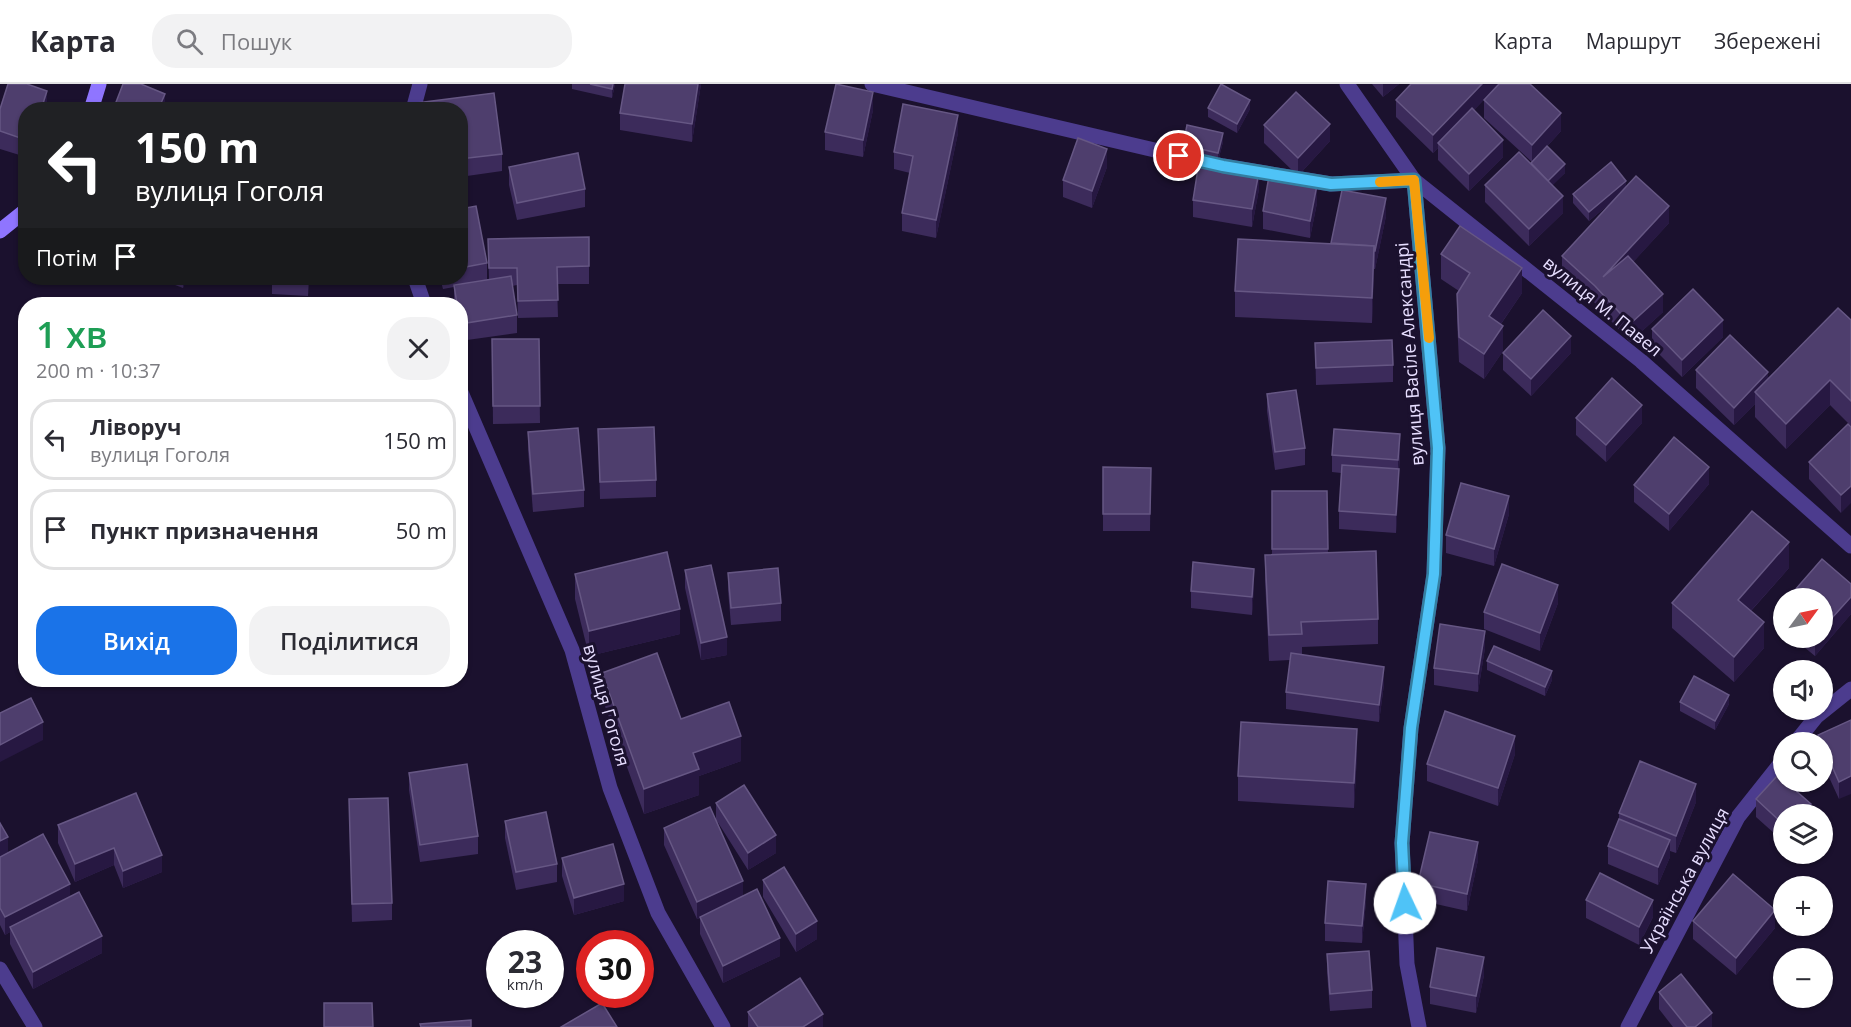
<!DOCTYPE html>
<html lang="uk">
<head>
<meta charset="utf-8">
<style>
  :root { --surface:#fff; --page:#f2f2f3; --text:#2b2b33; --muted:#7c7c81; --line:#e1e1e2; --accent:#1a73e8 }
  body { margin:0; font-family:"Open Sans",sans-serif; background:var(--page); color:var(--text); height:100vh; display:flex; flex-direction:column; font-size:22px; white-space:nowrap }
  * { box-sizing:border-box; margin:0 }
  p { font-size:20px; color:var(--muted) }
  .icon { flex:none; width:33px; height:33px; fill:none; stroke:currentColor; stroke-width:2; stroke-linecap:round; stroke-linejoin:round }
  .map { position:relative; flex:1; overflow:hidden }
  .side { position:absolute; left:18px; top:213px; width:450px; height:390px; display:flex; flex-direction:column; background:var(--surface); border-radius:24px; box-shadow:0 2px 4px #0004 }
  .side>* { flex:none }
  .hud { position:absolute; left:18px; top:18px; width:450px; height:183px; border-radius:24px; box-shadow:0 2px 4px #0004; background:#202124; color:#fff; overflow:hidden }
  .needle { width:39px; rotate:57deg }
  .tools { position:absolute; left:1773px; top:504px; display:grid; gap:12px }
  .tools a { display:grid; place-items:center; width:60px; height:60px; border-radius:50%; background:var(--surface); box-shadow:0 2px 4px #0004; font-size:30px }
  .speed { position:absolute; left:486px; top:846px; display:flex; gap:12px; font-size:30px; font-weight:700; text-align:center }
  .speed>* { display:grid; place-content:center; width:78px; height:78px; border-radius:50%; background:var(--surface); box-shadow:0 2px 4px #0004; line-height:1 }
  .speed small { font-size:15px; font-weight:400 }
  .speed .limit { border:9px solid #d22; background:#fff; color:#111 }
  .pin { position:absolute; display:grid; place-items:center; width:51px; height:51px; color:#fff; margin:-26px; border:3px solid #fff; border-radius:50%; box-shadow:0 2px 6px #0007 }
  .me { position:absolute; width:66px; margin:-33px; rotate:357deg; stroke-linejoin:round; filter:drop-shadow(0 0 4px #0008) }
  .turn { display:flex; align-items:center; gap:21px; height:126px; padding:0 18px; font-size:27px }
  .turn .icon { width:78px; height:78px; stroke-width:2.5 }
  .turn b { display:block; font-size:42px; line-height:51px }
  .then { display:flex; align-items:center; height:57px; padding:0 18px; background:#0003; gap:12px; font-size:22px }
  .round { display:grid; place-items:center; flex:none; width:63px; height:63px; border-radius:24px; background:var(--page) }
  .overview { display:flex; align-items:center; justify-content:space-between; height:102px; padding:0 18px }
  h1 { font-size:36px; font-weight:600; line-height:45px; color:#1e9e55 }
  .primary-button { display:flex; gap:12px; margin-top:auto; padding:12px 18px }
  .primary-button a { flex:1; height:69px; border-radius:24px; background:var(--accent); color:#fff; font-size:24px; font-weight:600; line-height:69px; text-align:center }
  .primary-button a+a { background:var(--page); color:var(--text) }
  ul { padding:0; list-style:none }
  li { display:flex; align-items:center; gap:18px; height:81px; margin:0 12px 9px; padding:0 6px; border:3px solid var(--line); border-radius:24px }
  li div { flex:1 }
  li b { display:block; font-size:22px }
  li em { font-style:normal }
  header { display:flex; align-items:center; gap:36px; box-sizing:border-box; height:84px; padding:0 30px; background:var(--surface); border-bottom:2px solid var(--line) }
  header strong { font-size:28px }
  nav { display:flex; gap:33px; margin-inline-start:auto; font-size:21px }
  .search { width:420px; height:54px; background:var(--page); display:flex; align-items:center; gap:15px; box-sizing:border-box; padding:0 21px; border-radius:24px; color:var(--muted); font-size:22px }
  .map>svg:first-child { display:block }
</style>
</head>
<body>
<header>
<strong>Карта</strong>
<div class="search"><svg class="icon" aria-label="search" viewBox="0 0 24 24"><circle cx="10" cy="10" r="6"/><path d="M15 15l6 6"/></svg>Пошук</div>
<nav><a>Карта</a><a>Маршрут</a><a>Збережені</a></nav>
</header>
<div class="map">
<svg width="1851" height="943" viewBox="0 0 1851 943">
  <rect width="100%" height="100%" fill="#1b112e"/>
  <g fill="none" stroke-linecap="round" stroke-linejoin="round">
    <!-- street -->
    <g stroke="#4c3c8e" stroke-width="15">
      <polyline points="872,0 1223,82 1331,100 1414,96 1438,364 1434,490 1411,644 1402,759 1407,880 1419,943"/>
      <polyline points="1347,0 1414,96 1641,277 1851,462"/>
      <polyline points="413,26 420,0"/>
      <polyline points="415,194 424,220"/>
      <polyline points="460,306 572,566 610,704 658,829 723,943"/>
      <polyline points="1796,658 1816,633 1851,605"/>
      <polyline points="0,885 35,943"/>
      <polyline points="1628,943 1738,733 1784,675"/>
    </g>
    <!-- secondary -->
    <g stroke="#8f75ff" stroke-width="15">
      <polyline points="91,26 99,0"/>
      <polyline points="0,147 26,126"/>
    </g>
  </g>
  <!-- wall -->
  <g fill="#3c2b5b">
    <polygon points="572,0 615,0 612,14 572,5"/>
    <polygon points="701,0 692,58 620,46 620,29"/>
    <polygon points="1372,0 1399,0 1383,13"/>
    <polygon points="1499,0 1474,26 1503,73 1469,107 1438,76 1438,64 1433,69 1396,33 1396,16"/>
    <polygon points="494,9 502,70 502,87 460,93 460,26 417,26 417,19"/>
    <polygon points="1484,16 1561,47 1542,68 1565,89 1552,101 1563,129 1529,162 1485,118 1485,101 1532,78 1484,34"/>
    <polygon points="47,24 26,26 26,73 0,65 0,25"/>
    <polygon points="1208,24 1250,25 1237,49 1208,33"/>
    <polygon points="873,26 863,73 825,66 825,48"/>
    <polygon points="1264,41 1330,57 1298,92 1264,59"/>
    <polygon points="958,49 936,154 902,147 902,129 910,89 894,85 894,68"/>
    <polygon points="1223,58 1218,77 1183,70 1183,61"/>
    <polygon points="509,83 585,105 585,123 517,136 509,101"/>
    <polygon points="1107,83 1092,124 1063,113 1063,96"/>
    <polygon points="1626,102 1669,139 1633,178 1663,228 1630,258 1595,219 1562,189 1562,172 1613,117 1589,137 1573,119 1573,110"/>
    <polygon points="1259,105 1252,143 1193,133 1193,116"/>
    <polygon points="1317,119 1310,154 1263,145 1263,127"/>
    <polygon points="460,125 487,179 487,195 489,195 488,155 589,153 589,200 557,200 558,233 518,234 517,201 512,202 517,231 517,249 460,257 460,220 454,220 454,203 443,205 440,194 460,194"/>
    <polygon points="1386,132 1375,185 1374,185 1372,239 1235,233 1235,207"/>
    <polygon points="1441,170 1522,209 1501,240 1503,267 1484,295 1459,278 1457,235 1457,210 1459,207 1441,195"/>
    <polygon points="157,194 187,194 183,204"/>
    <polygon points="272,194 309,194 308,212 272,210"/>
    <polygon points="1851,236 1851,342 1830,321 1786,365 1755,333 1755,320 1734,341 1696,304 1696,286 1768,294"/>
    <polygon points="1652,245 1723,253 1682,293 1652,263"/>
    <polygon points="492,255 539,255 540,339 493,340"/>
    <polygon points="1315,259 1393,281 1393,298 1316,301"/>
    <polygon points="1503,269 1571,269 1531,312 1503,286"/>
    <polygon points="1267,310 1305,364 1305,381 1275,386 1267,327"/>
    <polygon points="1576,334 1642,339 1606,378 1576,351"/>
    <polygon points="1848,340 1841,429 1809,395 1809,378"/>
    <polygon points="598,345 656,396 656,413 600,415"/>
    <polygon points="528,348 584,406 584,423 533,428 528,366"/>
    <polygon points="1400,367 1396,449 1339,445 1339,427 1341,389 1332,388 1332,371"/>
    <polygon points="1103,383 1151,384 1150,447 1103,447"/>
    <polygon points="1709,400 1669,447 1634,418 1634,401"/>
    <polygon points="1272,407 1327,407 1328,469 1378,535 1378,560 1302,563 1302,571 1384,600 1379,638 1286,625 1286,608 1290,576 1269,577 1265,496 1265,471 1272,471"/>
    <polygon points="1509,430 1494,482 1446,469 1446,451"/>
    <polygon points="1789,484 1751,527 1764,564 1734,598 1672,544 1672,519"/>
    <polygon points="685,486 727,571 701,576 685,504"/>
    <polygon points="728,489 781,519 781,537 731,541 728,506"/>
    <polygon points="575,490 680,550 589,572 575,515"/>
    <polygon points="1851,500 1851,530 1815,572 1793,554 1822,554"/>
    <polygon points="1254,502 1252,531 1191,524 1191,507"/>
    <polygon points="1558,519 1540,567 1484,545 1484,528"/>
    <polygon points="1784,520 1784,545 1780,542 1780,524"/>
    <polygon points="1485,564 1478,608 1434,601 1434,584"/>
    <polygon points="1487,577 1552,596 1545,612 1487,586"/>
    <polygon points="602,589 681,635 741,677 699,692 699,711 644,730 602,614"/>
    <polygon points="1680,618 1729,620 1715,646 1680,627"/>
    <polygon points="1851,636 1839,715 1822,678 1822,658 1818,658 1818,651"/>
    <polygon points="1357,670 1354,724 1238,717 1238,692"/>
    <polygon points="1515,670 1498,722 1427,697 1427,680"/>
    <polygon points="409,689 478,752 478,770 420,778 409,706"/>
    <polygon points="136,709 162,788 123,804 114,781 75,798 58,759 58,741"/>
    <polygon points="349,715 392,819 392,836 352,838"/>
    <polygon points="1756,715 1811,730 1784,730 1784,758 1756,733"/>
    <polygon points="1696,718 1676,769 1670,767 1670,773 1658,801 1608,780 1608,762 1619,735 1619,729"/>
    <polygon points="716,719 776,769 748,786 717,737 743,811 780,872 723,899 700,850 700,834 697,835 664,761 664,744 716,736"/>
    <polygon points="505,737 557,780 557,798 516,806 505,754"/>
    <polygon points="0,739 8,769 70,812 102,869 33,905 10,860 10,848 5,851 0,841"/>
    <polygon points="562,774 624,817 574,831 562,792"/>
    <polygon points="1478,776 1467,827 1418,816 1418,799"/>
    <polygon points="763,796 817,855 796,868 763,813"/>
    <polygon points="1586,816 1653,833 1639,861 1586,834"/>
    <polygon points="1366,817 1362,859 1325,857 1325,839"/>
    <polygon points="1693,837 1775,844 1736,891 1693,855"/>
    <polygon points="1327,870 1372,906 1372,924 1330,927 1327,888"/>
    <polygon points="1484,891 1476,929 1430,920 1430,903"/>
    <polygon points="1659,908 1712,943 1673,943 1659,925"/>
    <polygon points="748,928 823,943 748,943"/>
  </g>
  <!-- shaded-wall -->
  <g fill="#271842">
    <polygon points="613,0 615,0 612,14 612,5"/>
    <polygon points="698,0 701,0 692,58 692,40"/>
    <polygon points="1383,0 1399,0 1383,13"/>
    <polygon points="1482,0 1499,0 1440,61 1438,59 1438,64 1433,69 1433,51"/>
    <polygon points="47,7 47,26 41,26"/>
    <polygon points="873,8 873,26 863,73 863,56"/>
    <polygon points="165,10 165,26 158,26"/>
    <polygon points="1250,16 1250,25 1237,49 1237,40"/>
    <polygon points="1561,29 1561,47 1532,79 1532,61"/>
    <polygon points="958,31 958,49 936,154 936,136"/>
    <polygon points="1330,40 1330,57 1298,92 1298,74"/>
    <polygon points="1223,49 1223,58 1218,77 1218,69"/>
    <polygon points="1503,56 1503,73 1469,107 1469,90"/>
    <polygon points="1107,65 1107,83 1092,124 1092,107"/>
    <polygon points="1565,80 1565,89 1547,107 1547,98"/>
    <polygon points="1259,88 1259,105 1252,143 1252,125"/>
    <polygon points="1626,97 1626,106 1589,137 1589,128"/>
    <polygon points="1317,101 1317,119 1310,154 1310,137"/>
    <polygon points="1563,112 1563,129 1529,162 1529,145"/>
    <polygon points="1386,114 1386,132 1375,185 1375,167"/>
    <polygon points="1669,122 1669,139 1603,211 1603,193"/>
    <polygon points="1374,162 1374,187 1372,239 1372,214"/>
    <polygon points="1522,184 1522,209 1489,257 1489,232"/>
    <polygon points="183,194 187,194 183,204"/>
    <polygon points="1663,210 1663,228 1630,258 1630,240"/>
    <polygon points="1723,236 1723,253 1682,293 1682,276"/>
    <polygon points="1503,242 1503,267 1484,295 1484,270"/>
    <polygon points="1571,252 1571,269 1531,312 1531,295"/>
    <polygon points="1768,288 1768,306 1755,308 1755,320 1734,341 1734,324"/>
    <polygon points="1830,296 1830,321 1786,365 1786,340"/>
    <polygon points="1642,321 1642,339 1606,378 1606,361"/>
    <polygon points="1400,350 1400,367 1398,393 1398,376"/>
    <polygon points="1709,383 1709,400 1669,447 1669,430"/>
    <polygon points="1399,385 1399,402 1396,449 1396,431"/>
    <polygon points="1851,402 1851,419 1841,429 1841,411"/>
    <polygon points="1509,412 1509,430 1494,482 1494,465"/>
    <polygon points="1789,458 1789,484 1738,541 1738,516"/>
    <polygon points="1254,485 1254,502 1252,531 1252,513"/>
    <polygon points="1558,501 1558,519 1540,567 1540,549"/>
    <polygon points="1851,513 1851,530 1815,572 1815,554 1822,554 1822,545"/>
    <polygon points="680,525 680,550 589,572 589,547"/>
    <polygon points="1764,538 1764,564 1734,598 1734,573"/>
    <polygon points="1485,547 1485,564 1478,608 1478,590"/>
    <polygon points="727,553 727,571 701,576 701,559"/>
    <polygon points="1384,583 1384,600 1379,638 1379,621"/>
    <polygon points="1552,587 1552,596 1545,612 1545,603"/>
    <polygon points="1729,611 1729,620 1715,646 1715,637"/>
    <polygon points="43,638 43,656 0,678 0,661"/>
    <polygon points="1357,645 1357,670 1354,724 1354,699"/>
    <polygon points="741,652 741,677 699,692 699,711 644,730 644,705 693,669"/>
    <polygon points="1515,652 1515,670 1498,722 1498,704"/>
    <polygon points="1851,692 1851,710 1839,715 1839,698"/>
    <polygon points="1696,700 1696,718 1676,769 1676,752"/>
    <polygon points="1811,720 1811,730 1801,730"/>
    <polygon points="776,751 776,769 748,786 748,769"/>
    <polygon points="8,753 8,770 0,774 0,757"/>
    <polygon points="1670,756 1670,773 1658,801 1658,783"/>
    <polygon points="1478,758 1478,776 1467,827 1467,810"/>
    <polygon points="114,764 114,781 75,798 75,780"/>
    <polygon points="162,771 162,788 123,804 123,787"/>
    <polygon points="743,797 743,814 697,835 697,818"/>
    <polygon points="70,800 70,817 10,843 10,848 5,851 5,833"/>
    <polygon points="624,800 624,817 574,831 574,814"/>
    <polygon points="1366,800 1366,817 1362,859 1362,842"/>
    <polygon points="1653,816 1653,833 1639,861 1639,843"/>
    <polygon points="1775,826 1775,844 1736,891 1736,874"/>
    <polygon points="817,837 817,855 796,868 796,850"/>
    <polygon points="102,852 102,869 33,905 33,888"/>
    <polygon points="780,854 780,872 723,899 723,882"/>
    <polygon points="1484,873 1484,891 1476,929 1476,912"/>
    <polygon points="1712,929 1712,943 1695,943"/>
    <polygon points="823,930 823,943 803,943"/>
  </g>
  <!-- building -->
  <g fill="#4e3e6d" stroke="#665784" stroke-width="1.5">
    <polygon points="8,0 27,0 47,7 41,26 26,26 26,56 0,47 0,25"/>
    <polygon points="123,0 141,0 165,10 158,26 113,26"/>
    <polygon points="590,0 613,0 612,5"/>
    <polygon points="625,0 698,0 692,40 620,29"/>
    <polygon points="836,0 873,8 863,56 825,48"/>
    <polygon points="1221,0 1250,16 1237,40 1208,24"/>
    <polygon points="1411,0 1482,0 1433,51 1396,16"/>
    <polygon points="1499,0 1530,0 1561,29 1532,61 1484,16"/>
    <polygon points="1296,8 1330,40 1298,74 1264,41"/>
    <polygon points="494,9 502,70 460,75 460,26 418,26 417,19"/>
    <polygon points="903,20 958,31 936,136 902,129 913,72 894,68"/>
    <polygon points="1472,24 1503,56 1469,90 1438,59"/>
    <polygon points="1187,41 1223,49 1218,69 1183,61"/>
    <polygon points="1078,54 1107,65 1092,107 1063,96"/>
    <polygon points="1547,62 1565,80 1548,97 1531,79"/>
    <polygon points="1519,68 1563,112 1529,145 1485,101"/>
    <polygon points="578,69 585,105 517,119 509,83"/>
    <polygon points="1199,78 1259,88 1252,125 1193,116"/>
    <polygon points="1611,78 1626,97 1589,128 1573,110"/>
    <polygon points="1269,92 1317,101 1310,137 1263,127"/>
    <polygon points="1636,92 1669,122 1603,193 1628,172 1663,210 1630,240 1595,202 1562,172"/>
    <polygon points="1342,106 1386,114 1375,167 1374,167 1374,162 1331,159"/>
    <polygon points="476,122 487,179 460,184 460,125"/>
    <polygon points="1460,142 1522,184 1489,232 1503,242 1484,270 1459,253 1457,210 1470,189 1441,170"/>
    <polygon points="589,153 589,182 557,183 558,216 518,217 517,184 489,184 488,155"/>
    <polygon points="1238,155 1374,162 1372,214 1235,207"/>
    <polygon points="511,192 517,231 460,240 460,220 457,220 454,201"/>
    <polygon points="1693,205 1723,236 1682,276 1652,245"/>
    <polygon points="1838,224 1851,236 1851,317 1830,296 1786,340 1755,308"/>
    <polygon points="1543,226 1571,252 1531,295 1503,269"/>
    <polygon points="1730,251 1768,288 1734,324 1696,286"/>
    <polygon points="492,255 539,255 540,322 493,322"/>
    <polygon points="1392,256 1393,281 1316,284 1315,259"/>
    <polygon points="1612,294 1642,321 1606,361 1576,334"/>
    <polygon points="1296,306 1305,364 1275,368 1267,310"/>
    <polygon points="1848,340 1851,343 1851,402 1841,411 1809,378"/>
    <polygon points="654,343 656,396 600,398 598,345"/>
    <polygon points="578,344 584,406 533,410 528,348"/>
    <polygon points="1334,345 1400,350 1398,376 1332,371"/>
    <polygon points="1674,353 1709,383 1669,430 1634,401"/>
    <polygon points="1342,381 1399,385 1396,431 1339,427"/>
    <polygon points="1103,383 1151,384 1150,430 1103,430"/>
    <polygon points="1461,399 1509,412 1494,465 1446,451"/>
    <polygon points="1272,407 1327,407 1328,465 1272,465"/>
    <polygon points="1752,427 1789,458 1738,516 1764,538 1734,573 1672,519"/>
    <polygon points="1376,467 1378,535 1301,538 1302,550 1269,551 1265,471"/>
    <polygon points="667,468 680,525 589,547 575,490"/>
    <polygon points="1822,475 1851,500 1851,513 1822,545 1822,514 1788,514"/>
    <polygon points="1193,478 1254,485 1252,513 1191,507"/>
    <polygon points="1502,480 1558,501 1540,549 1484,528"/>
    <polygon points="711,481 727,553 701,559 685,486"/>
    <polygon points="778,484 781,519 731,524 728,489"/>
    <polygon points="1784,520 1784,528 1780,524"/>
    <polygon points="1440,540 1485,547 1478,590 1434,584"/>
    <polygon points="1494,562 1552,587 1545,603 1487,577"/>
    <polygon points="657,569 681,635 729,618 741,652 693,669 699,685 644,705 602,589"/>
    <polygon points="1291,569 1384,583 1379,621 1286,608"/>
    <polygon points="1694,592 1729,611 1715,637 1680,618"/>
    <polygon points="31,614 43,638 0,661 0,629"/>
    <polygon points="1445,627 1515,652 1498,704 1427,680"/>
    <polygon points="1851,636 1851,692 1839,698 1818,651"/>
    <polygon points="1241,638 1357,645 1354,699 1238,692"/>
    <polygon points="1640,677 1696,700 1676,752 1619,729"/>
    <polygon points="467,680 478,752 420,761 409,689"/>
    <polygon points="1778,691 1784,695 1784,698 1786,698 1811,720 1801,730 1784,730 1784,741 1756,715"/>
    <polygon points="744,701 776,751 748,769 716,719"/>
    <polygon points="136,709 162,771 123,787 114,764 75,780 58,741"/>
    <polygon points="388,714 392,819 352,820 349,715"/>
    <polygon points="710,723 743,797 697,818 664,744"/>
    <polygon points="546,728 557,780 516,788 505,737"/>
    <polygon points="1619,735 1670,756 1658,783 1608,762"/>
    <polygon points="0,739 8,753 0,757"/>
    <polygon points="1430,748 1478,758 1467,810 1418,799"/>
    <polygon points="43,750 70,800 5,833 0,824 0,773"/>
    <polygon points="613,760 624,800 574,814 562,774"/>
    <polygon points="784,783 817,837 796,850 763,796"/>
    <polygon points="1600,789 1653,816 1639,843 1586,816"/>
    <polygon points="1733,790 1775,826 1736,874 1693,837"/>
    <polygon points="1328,797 1366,800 1362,842 1325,839"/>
    <polygon points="757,805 780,854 723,882 700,833"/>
    <polygon points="79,808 102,852 33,888 10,843"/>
    <polygon points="1437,864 1484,873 1476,912 1430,903"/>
    <polygon points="1369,867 1372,906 1330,910 1327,870"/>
    <polygon points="1681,890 1712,929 1695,943 1687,943 1659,908"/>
    <polygon points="800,894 823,930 803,943 758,943 748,928"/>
    <polygon points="324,919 372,919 373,943 324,943"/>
    <polygon points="602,919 617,943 561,943"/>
    <polygon points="471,936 471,943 421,943 420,940"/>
  </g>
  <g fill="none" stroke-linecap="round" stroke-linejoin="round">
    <!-- route casing -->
    <g stroke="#337fa1" stroke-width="15">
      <polyline id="route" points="1179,72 1223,82 1331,100 1414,96 1438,364 1434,490 1411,644 1402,759 1405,819"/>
    </g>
    <!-- route -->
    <use href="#route" stroke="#4fc3f7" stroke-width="10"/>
    <!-- slow -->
    <polyline stroke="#f59e0b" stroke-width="10" points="1380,98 1414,96 1429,254"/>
  </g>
  <g text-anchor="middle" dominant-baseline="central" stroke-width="6" stroke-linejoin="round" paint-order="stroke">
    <!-- street labels -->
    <g font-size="18" fill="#e7deff" stroke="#1b112e">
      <text transform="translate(1603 222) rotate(39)">вулиця М. Павел</text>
      <text transform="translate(1409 270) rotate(-94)">вулиця Васіле Александрі</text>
      <text transform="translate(607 621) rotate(74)">вулиця Гоголя</text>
      <text transform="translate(1684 796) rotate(-61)">Українська вулиця</text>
    </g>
  </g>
</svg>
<div class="tools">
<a><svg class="needle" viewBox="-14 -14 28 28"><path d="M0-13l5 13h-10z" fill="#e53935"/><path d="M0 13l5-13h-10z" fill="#7c7c81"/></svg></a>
<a><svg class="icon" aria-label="sound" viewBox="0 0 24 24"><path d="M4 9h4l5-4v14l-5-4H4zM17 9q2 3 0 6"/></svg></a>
<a><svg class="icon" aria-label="search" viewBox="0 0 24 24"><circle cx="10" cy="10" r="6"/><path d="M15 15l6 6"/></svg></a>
<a><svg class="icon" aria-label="layers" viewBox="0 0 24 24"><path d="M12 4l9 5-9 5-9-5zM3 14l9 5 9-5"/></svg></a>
<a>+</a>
<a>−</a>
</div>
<div class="speed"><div>23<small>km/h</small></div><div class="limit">30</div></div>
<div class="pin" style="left:1179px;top:72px;background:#d93025"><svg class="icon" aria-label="arrive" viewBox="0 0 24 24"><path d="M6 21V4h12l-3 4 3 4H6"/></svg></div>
<svg class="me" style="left:1405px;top:819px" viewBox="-20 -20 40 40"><circle r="19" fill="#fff"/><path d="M0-13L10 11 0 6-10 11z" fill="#4fc3f7"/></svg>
<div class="hud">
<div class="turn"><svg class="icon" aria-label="left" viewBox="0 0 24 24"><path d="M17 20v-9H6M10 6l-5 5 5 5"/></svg><div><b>150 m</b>вулиця Гоголя</div></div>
<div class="then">Потім<svg class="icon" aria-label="arrive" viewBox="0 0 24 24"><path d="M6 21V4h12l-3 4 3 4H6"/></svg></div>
</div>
<section class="side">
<div class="overview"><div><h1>1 хв</h1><p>200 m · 10:37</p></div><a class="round"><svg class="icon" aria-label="close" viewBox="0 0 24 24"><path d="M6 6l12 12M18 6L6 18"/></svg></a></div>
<ul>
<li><svg class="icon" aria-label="left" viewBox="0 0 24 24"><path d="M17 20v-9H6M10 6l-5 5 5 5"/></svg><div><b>Ліворуч</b><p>вулиця Гоголя</p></div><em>150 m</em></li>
<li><svg class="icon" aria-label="arrive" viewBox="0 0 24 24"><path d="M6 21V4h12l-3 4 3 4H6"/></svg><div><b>Пункт призначення</b></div><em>50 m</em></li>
</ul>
<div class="primary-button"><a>Вихід</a><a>Поділитися</a></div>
</section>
</div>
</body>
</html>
